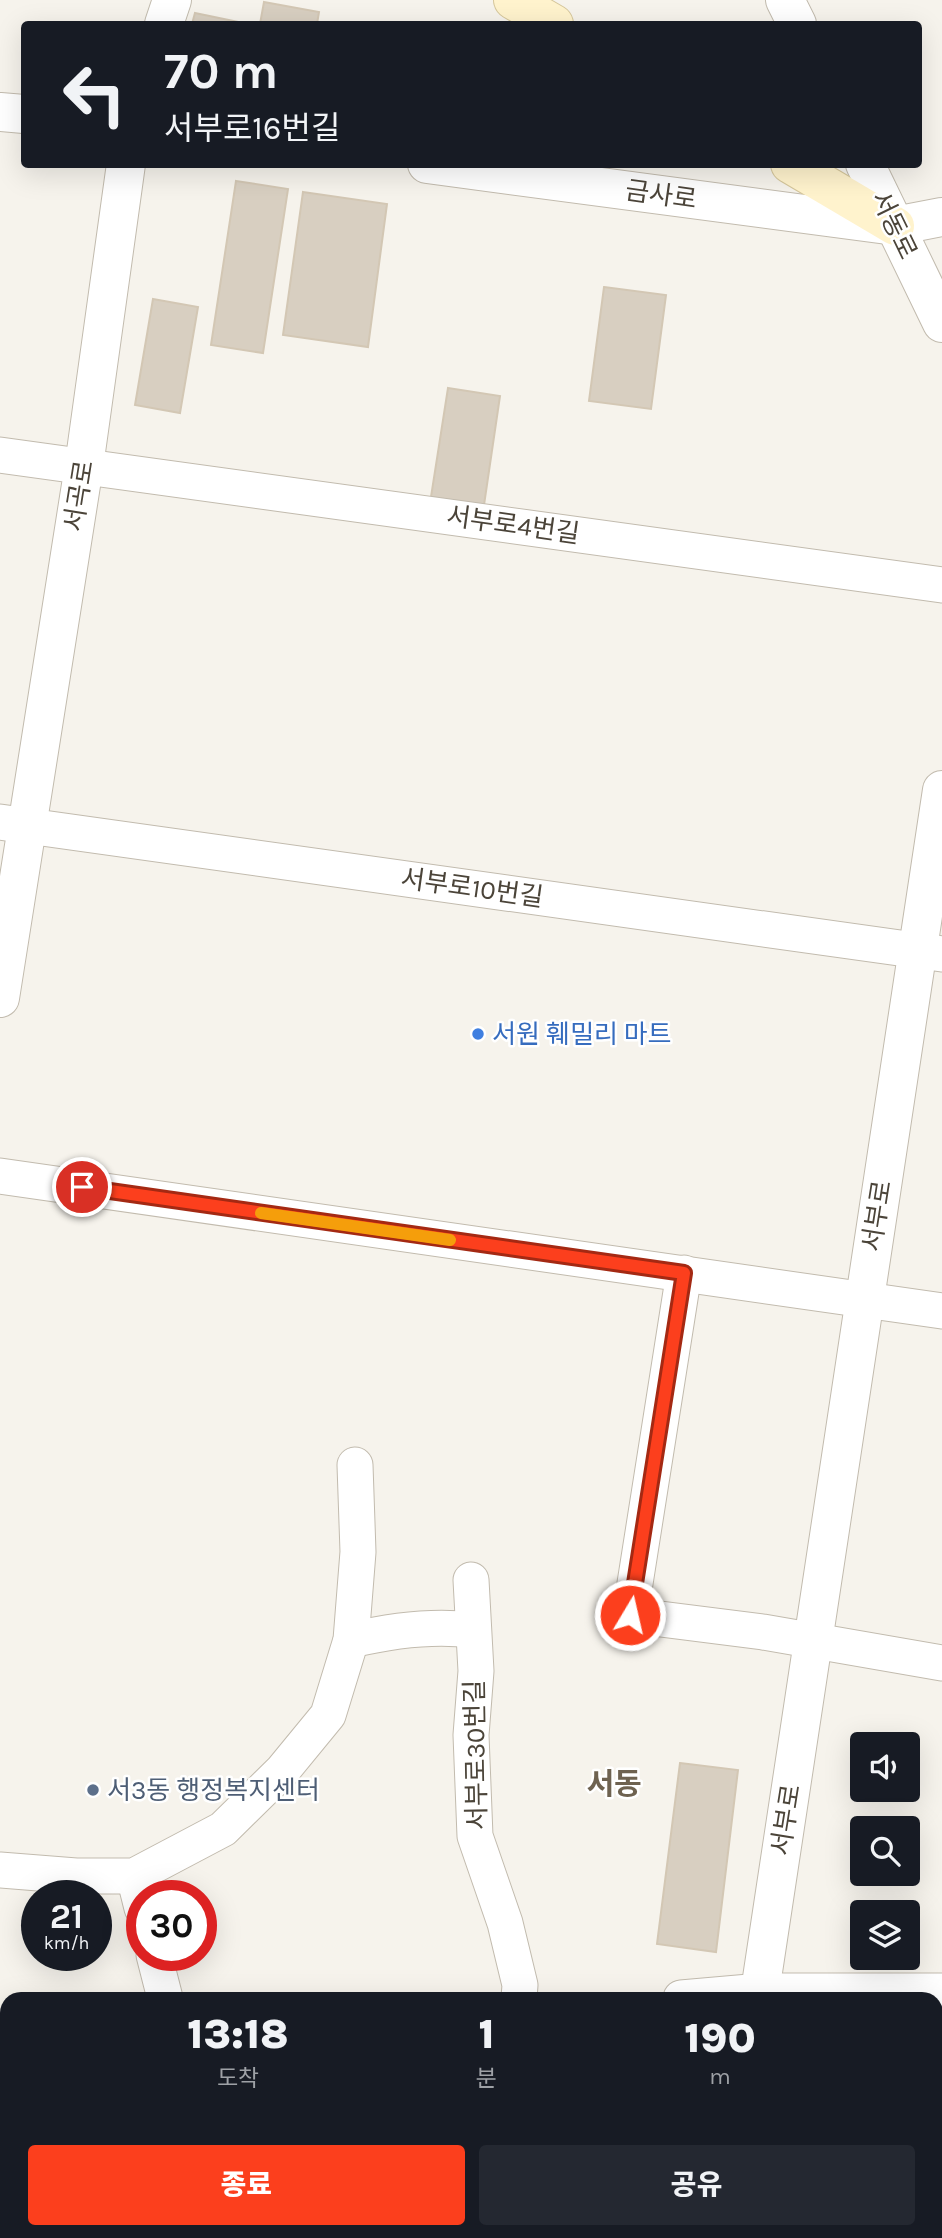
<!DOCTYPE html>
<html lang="ko">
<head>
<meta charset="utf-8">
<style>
  :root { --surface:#171b24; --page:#242831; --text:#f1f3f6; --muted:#9ea1a6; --accent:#fc3f1d }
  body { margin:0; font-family:Karla,"Noto Sans KR",sans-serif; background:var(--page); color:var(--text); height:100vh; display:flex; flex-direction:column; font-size:26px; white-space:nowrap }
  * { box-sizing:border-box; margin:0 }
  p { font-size:23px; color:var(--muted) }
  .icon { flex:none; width:38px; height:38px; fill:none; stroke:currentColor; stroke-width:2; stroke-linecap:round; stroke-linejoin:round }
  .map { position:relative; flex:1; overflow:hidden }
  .side { position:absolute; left:0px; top:1992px; width:943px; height:247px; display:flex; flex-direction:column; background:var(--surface); border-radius:21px 21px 0 0; box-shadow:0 7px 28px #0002 }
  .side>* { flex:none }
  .guide { position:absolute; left:21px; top:21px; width:901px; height:147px; border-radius:7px; box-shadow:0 7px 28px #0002; background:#171b24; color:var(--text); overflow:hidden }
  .controls { position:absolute; left:850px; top:1732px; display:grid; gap:14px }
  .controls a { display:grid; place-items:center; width:70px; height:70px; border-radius:7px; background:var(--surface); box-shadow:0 7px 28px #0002; font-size:35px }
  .speed { position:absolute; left:21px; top:1880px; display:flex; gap:14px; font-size:35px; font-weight:700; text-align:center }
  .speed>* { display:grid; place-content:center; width:91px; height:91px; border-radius:50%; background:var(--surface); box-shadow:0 7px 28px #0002; line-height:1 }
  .speed small { font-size:18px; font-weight:400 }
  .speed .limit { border:10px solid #d22; background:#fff; color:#111 }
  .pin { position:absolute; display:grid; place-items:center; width:60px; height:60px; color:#fff; margin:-30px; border:4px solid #fff; border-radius:50%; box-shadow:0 2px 7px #0007 }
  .me { position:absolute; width:77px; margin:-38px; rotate:9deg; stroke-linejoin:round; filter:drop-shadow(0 0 5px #0008) }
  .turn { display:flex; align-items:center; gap:24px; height:147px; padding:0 28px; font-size:32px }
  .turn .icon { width:91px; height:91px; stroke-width:2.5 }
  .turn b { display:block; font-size:49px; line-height:60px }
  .eta { display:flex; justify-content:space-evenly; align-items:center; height:119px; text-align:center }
  .eta b { font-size:42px; font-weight:800; line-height:49px }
  .cta { display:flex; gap:14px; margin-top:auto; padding:14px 28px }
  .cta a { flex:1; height:80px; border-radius:7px; background:var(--accent); color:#fff; font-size:28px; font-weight:800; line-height:80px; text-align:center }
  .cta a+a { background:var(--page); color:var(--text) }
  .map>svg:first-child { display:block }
</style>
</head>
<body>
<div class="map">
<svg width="942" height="2238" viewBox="0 0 942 2238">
  <rect width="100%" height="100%" fill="#f6f3ec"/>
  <!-- building -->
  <g fill="#d8cfc1" stroke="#d3c7b4" stroke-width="2">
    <polygon points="264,2 319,12 317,24 260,24"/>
    <polygon points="195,13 248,24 192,24"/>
    <polygon points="236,181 288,189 263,353 211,345"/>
    <polygon points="303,192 387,204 368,347 283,335"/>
    <polygon points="604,287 666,295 651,409 589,401"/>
    <polygon points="153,299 198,307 180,413 135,405"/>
    <polygon points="448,388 500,396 484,505 431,497"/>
    <polygon points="680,1763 738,1770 716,1952 657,1944"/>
  </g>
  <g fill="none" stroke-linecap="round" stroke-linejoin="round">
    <!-- service casing -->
    <g stroke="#c2bbae" stroke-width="19">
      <g id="service">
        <polyline points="936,2229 942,2227"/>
        <polyline points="883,2238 921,2231"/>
      </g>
    </g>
    <!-- minor casing -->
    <g stroke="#c2bbae" stroke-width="37">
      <g id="minor">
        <polyline points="0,455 942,585"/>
        <polyline points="0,822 942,954"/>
        <polyline points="0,1176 942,1311"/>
        <polyline points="471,1580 476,1671 471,1735 475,1836 505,1923 520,1985 519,1998"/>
        <polyline points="621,1614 763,1632 942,1663"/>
        <polyline points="630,1615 684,1273"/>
        <path d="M 351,1640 C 389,1631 433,1625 472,1630"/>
        <polyline points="0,1870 76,1876 134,1876 223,1829 282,1771 328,1715 351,1640 358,1552 355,1465"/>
        <polyline points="134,1876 142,1908"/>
        <polyline points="154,1955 165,1998"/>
        <polyline points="681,1998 761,1991 942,1991"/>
        <polyline points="0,2120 7,2118"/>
        <polyline points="871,2238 873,2231"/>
      </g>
    </g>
    <!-- tertiary casing -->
    <g stroke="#c2bbae" stroke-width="40">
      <g id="tertiary">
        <polyline points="785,0 797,24"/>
        <polyline points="164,24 172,0"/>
        <polyline points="0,112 24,114"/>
        <polyline points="427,164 895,226 942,217"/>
        <polyline points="865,164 942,323"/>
        <polyline points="0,998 84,466 126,164"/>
        <polyline points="759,1998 942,790"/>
        <polyline points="0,2184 7,2185"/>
        <polyline points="325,2231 372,2238"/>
        <polyline points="719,2238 720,2231"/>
      </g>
    </g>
    <!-- secondary casing -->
    <g stroke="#d6c79b" stroke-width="40">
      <g id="secondary">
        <polyline points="513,0 554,24"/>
        <polyline points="790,164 895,226"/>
      </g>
    </g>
    <!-- service -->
    <use href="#service" stroke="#fff" stroke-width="18"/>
    <!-- minor -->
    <use href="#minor" stroke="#fff" stroke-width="35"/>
    <!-- tertiary -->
    <use href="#tertiary" stroke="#fff" stroke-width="38"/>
    <!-- secondary -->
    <use href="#secondary" stroke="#fff3cd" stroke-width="38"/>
  </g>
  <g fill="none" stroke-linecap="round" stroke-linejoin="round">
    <!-- route casing -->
    <g stroke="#a42913" stroke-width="18">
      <polyline id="route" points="82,1187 684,1273 630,1615"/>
    </g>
    <!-- route -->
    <use href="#route" stroke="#fc3f1d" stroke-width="12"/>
    <!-- slow -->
    <polyline stroke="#f59e0b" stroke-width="12" points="261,1213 450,1240"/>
  </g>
  <!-- markers -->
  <circle fill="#3f7fe0" stroke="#fff" stroke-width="2.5" cx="478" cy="1034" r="7"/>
  <circle fill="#5c6f8a" stroke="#fff" stroke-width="2.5" cx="93" cy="1790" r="7"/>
  <g text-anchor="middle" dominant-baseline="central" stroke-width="5" stroke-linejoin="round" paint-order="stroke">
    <!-- street labels -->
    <g font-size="26" fill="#4b4439" stroke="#fff">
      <text transform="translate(661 195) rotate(8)">금사로</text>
      <text transform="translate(894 225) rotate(64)">서동로</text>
      <text transform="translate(79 496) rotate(-81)">서곡로</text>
      <text transform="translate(513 525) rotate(8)">서부로4번길</text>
      <text transform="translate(472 888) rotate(8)">서부로10번길</text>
      <text transform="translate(877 1216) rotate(-81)">서부로</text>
      <text transform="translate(476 1755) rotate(-91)">서부로30번길</text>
      <text transform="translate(786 1820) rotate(-81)">서부로</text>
    </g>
    <!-- shop labels -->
    <g font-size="26" fill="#366cbe" stroke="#fff" text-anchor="start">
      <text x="492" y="1034">서원 훼밀리 마트</text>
    </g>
    <!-- service labels -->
    <g font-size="26" fill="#4e5e75" stroke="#fff" text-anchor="start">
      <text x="107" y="1790">서3동 행정복지센터</text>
    </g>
    <!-- quarter labels -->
    <g font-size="30" font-weight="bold" fill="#6e6250" stroke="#fff">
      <text x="614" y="1784">서동</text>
    </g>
  </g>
</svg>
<div class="controls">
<a><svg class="icon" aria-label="sound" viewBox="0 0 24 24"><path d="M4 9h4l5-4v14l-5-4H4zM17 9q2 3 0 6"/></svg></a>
<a><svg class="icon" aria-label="search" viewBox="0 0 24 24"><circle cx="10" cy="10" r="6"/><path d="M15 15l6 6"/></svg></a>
<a><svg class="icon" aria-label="layers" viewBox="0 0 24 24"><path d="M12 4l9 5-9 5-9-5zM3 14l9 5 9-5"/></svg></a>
</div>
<div class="speed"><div>21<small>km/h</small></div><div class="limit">30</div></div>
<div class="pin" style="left:82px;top:1187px;background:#d93025"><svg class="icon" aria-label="arrive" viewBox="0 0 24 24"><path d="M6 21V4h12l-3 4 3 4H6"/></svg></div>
<svg class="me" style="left:630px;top:1615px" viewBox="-20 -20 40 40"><circle r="17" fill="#fc3f1d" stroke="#fff" stroke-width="3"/><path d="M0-11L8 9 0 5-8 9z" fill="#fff"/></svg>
<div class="guide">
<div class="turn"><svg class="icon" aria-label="left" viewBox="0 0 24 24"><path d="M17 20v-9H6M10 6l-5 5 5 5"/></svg><div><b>70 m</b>서부로16번길</div></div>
</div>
<section class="side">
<div class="eta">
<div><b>13:18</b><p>도착</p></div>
<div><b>1</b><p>분</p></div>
<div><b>190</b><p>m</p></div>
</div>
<div class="cta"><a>종료</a><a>공유</a></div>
</section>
</div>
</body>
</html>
